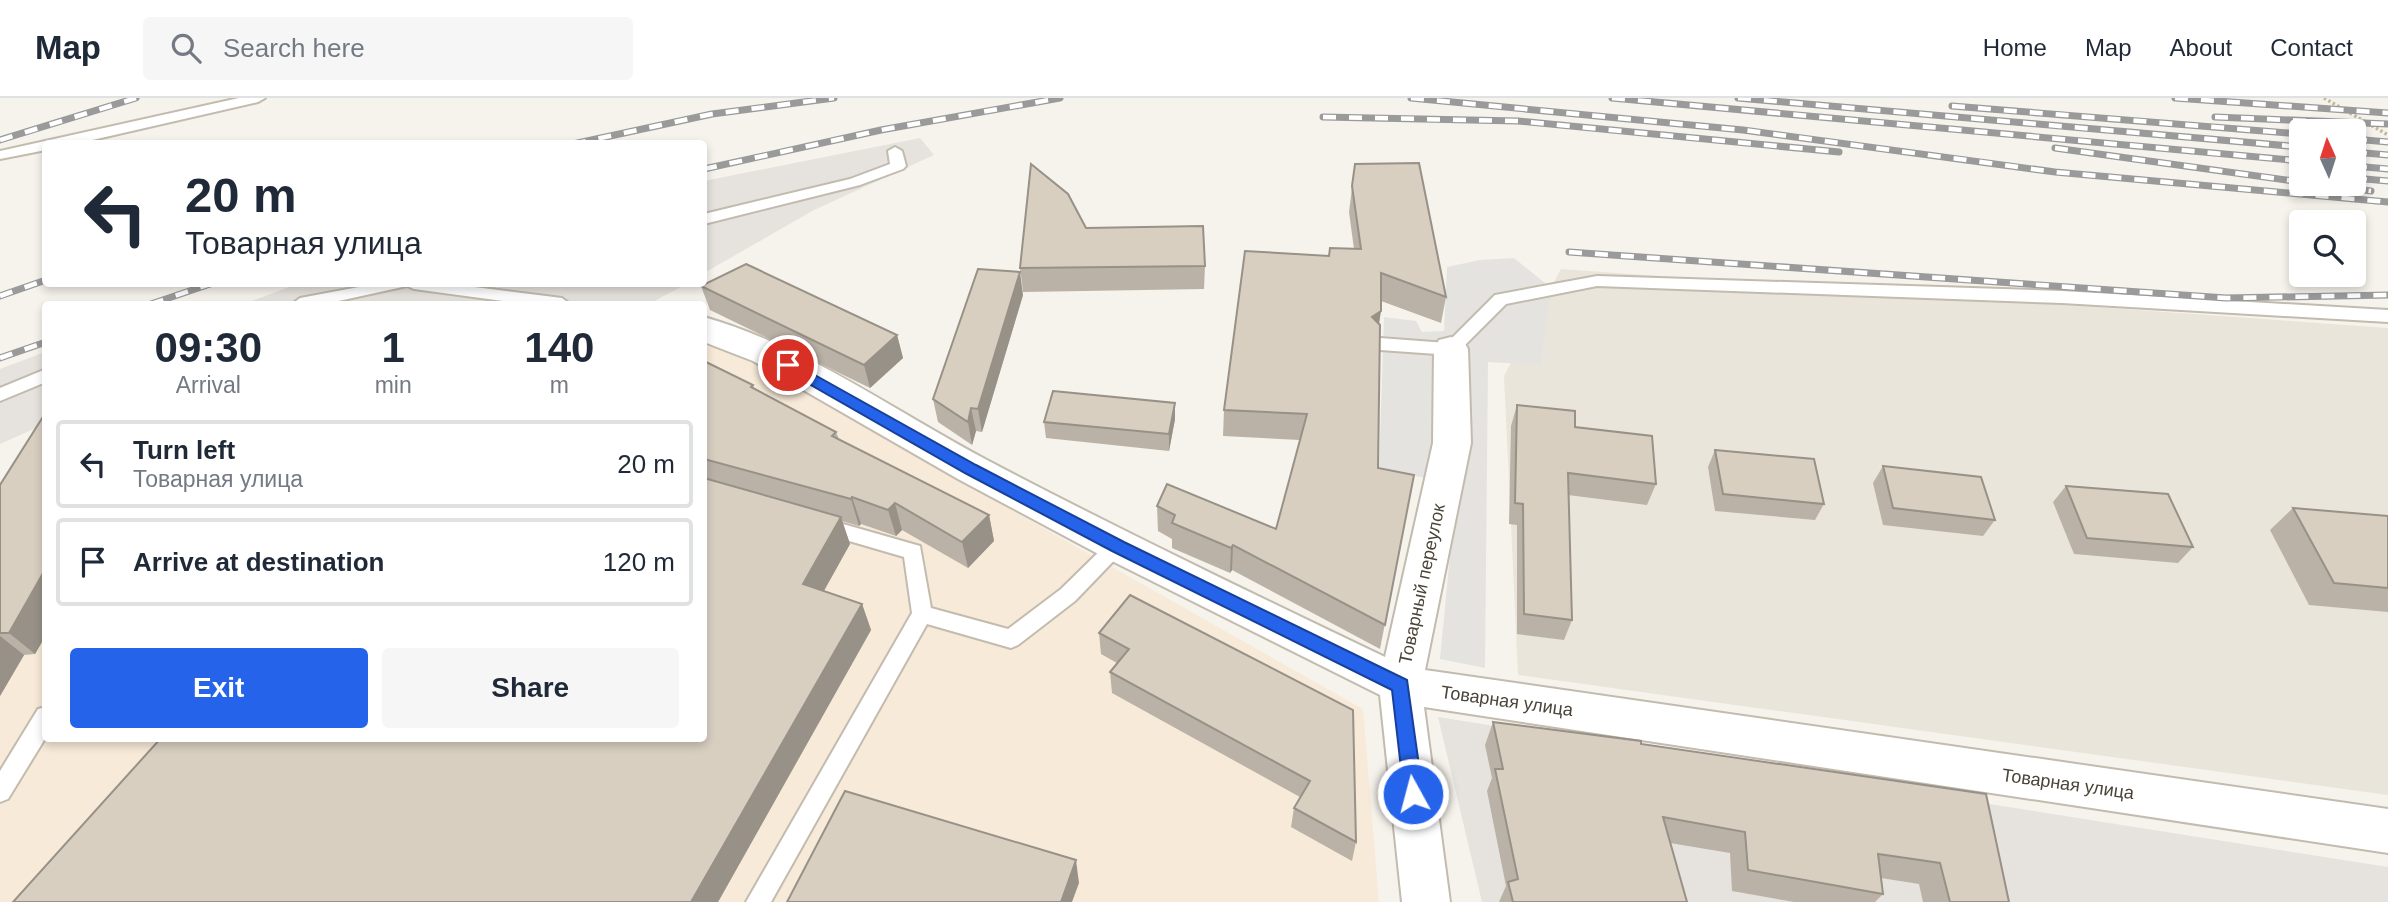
<!DOCTYPE html>
<html lang="en">
<head>
<meta charset="utf-8">
<style>
  :root { --surface:#fff; --page:#f6f6f7; --text:#1f2937; --muted:#747a83; --line:#e0e1e3; --accent:#2563eb }
  body { margin:0; font-family:Arial,sans-serif; background:var(--page); color:var(--text); height:100vh; display:flex; flex-direction:column; font-size:26px; white-space:nowrap }
  * { box-sizing:border-box; margin:0 }
  p { font-size:23px; color:var(--muted) }
  .icon { flex:none; width:38px; height:38px; fill:none; stroke:currentColor; stroke-width:2; stroke-linecap:round; stroke-linejoin:round }
  .map { position:relative; flex:1; overflow:hidden }
  .panel { position:absolute; left:42px; top:203px; width:665px; height:441px; display:flex; flex-direction:column; background:var(--surface); border-radius:7px; box-shadow:0 4px 10px #0003 }
  .panel>* { flex:none }
  .top-card { position:absolute; left:42px; top:42px; width:665px; height:147px; border-radius:7px; box-shadow:0 4px 10px #0003; background:#fff; color:var(--text); overflow:hidden }
  .needle { width:46px; rotate:357deg }
  .tools { position:absolute; left:2289px; top:21px; display:grid; gap:14px }
  .tools a { display:grid; place-items:center; width:77px; height:77px; border-radius:7px; background:var(--surface); box-shadow:0 4px 10px #0003; font-size:35px }
  .pin { position:absolute; display:grid; place-items:center; width:60px; height:60px; color:#fff; margin:-30px; border:4px solid #fff; border-radius:50%; box-shadow:0 2px 7px #0007 }
  .me { position:absolute; width:77px; margin:-38px; rotate:353deg; stroke-linejoin:round; filter:drop-shadow(0 0 5px #0008) }
  .turn { display:flex; align-items:center; gap:24px; height:147px; padding:0 28px; font-size:32px }
  .turn .icon { width:91px; height:91px; stroke-width:2.5 }
  .turn b { display:block; font-size:49px; line-height:60px }
  .eta { display:flex; justify-content:space-evenly; align-items:center; height:119px; text-align:center }
  .eta b { font-size:42px; font-weight:700; line-height:49px }
  .primary-button { display:flex; gap:14px; margin-top:auto; padding:14px 28px }
  .primary-button a { flex:1; height:80px; border-radius:7px; background:var(--accent); color:#fff; font-size:28px; font-weight:700; line-height:80px; text-align:center }
  .primary-button a+a { background:var(--page); color:var(--text) }
  ul { padding:0; list-style:none }
  li { display:flex; align-items:center; gap:21px; height:88px; margin:0 14px 10px; padding:0 14px; border:4px solid var(--line); border-radius:7px }
  li div { flex:1 }
  li b { display:block; font-size:26px }
  li em { font-style:normal }
  header { display:flex; align-items:center; gap:42px; box-sizing:border-box; height:98px; padding:0 35px; background:var(--surface); border-bottom:2px solid var(--line) }
  header strong { font-size:33px }
  nav { display:flex; gap:38px; margin-inline-start:auto; font-size:24px }
  .search { width:490px; height:63px; background:var(--page); display:flex; align-items:center; gap:18px; box-sizing:border-box; padding:0 24px; border-radius:7px; color:var(--muted); font-size:26px }
  .map>svg:first-child { display:block }
</style>
</head>
<body>
<header>
<strong>Map</strong>
<div class="search"><svg class="icon" aria-label="search" viewBox="0 0 24 24"><circle cx="10" cy="10" r="6"/><path d="M15 15l6 6"/></svg>Search here</div>
<nav><a>Home</a><a>Map</a><a>About</a><a>Contact</a></nav>
</header>
<div class="map">
<svg width="2388" height="804" viewBox="0 0 2388 804">
  <rect width="100%" height="100%" fill="#f6f3ec"/>
  <!-- residential -->
  <polygon fill="#eae5da" points="1561,171 2388,230 2388,697 1518,577 1504,278"/>
  <!-- commercial -->
  <polygon fill="#f7ead8" points="704,249 723,249 1363,611 1379,804 0,804 0,459 45,380 46,640 704,640"/>
  <!-- industrial -->
  <g fill="#e6e2dd">
    <polygon points="920,40 934,57 814,112 704,175 704,83"/>
    <polygon points="297,186 686,186 649,206 244,206"/>
    <polygon points="45,254 45,326 0,346 0,271"/>
    <polygon points="1438,619 2388,769 2388,804 1482,804"/>
  </g>
  <!-- parking -->
  <polygon fill="#e5e3e0" points="1514,160 1551,190 1541,267 1488,264 1485,570 1440,561 1457,385 1379,372 1384,219 1416,223 1422,234 1444,233 1447,169 1480,162"/>
  <g fill="none" stroke-linecap="round" stroke-linejoin="round">
    <!-- service casing -->
    <g stroke="#c2bbae" stroke-width="4">
      <g id="service">
        <polygon points="239,0 265,0 258,4 75,46 46,46 46,52 0,61 0,53"/>
        <polygon points="895,49 902,53 906,68 903,71 860,87 704,126 704,116 850,81 890,66 888,53"/>
        <polygon points="1597,178 2062,193 2388,212 2388,224 2062,205 1597,188 1506,206 1457,255 1451,257 1380,252 1371,246 1380,240 1447,245 1495,197"/>
        <polygon points="375,186 451,186 562,200 570,206 524,206 414,191 407,188 325,206 292,206 300,200"/>
        <polygon points="46,271 46,284 0,303 0,290"/>
        <polygon points="822,420 920,448 931,510 1008,531 1061,491 1111,442 1118,440 1125,442 1128,448 1075,503 1018,547 1011,550 927,526 771,804 746,804 912,515 904,459 815,433 812,428 815,423"/>
        <polygon points="46,609 46,639 8,701 0,704 0,673 38,611"/>
      </g>
    </g>
    <!-- minor casing -->
    <g stroke="#c2bbae" stroke-width="4">
      <path id="minor" d="M 704,219 C 806,248 894,313 987,362 C 1118,431 1251,495 1385,559 L 1433,345 L 1434,251 L 1439,242 L 1451,239 L 1463,242 L 1468,251 L 1471,345 L 1425,572 L 2388,711 L 2388,755 L 1424,609 L 1450,804 L 1402,804 L 1380,597 L 1104,459 L 958,381 L 753,263 L 704,244 Z"/>
    </g>
    <!-- path -->
    <polyline stroke="#c4b79f" stroke-width="3.5" stroke-dasharray="2.5 2.5" stroke-linecap="butt" points="2324,0 2388,37"/>
    <!-- service -->
    <use href="#service" fill="#fff" fill-rule="evenodd"/>
    <!-- minor -->
    <use href="#minor" fill="#fff" fill-rule="evenodd"/>
    <!-- rail casing -->
    <g stroke="#9a9a9a" stroke-width="7">
      <g id="rail">
        <polyline points="1411,0 1743,32 2055,74 2388,104"/>
        <polyline points="1612,0 2301,63"/>
        <polyline points="1738,0 2301,49"/>
        <polyline points="2175,0 2388,15"/>
        <polyline points="1952,8 2301,36"/>
        <polyline points="1323,19 1518,23 1839,54"/>
        <polyline points="2215,19 2388,26"/>
        <polyline points="2354,41 2388,44"/>
        <polyline points="0,42 136,0"/>
        <polyline points="573,46 712,16 834,0"/>
        <polyline points="2055,50 2301,84"/>
        <polyline points="2354,54 2388,57"/>
        <polyline points="2354,68 2388,71"/>
        <polyline points="704,71 881,32 1060,0"/>
        <polyline points="2354,80 2388,83"/>
        <polyline points="2317,86 2371,93"/>
        <polyline points="1569,154 2226,200 2388,197"/>
        <polyline points="0,198 46,182"/>
        <polyline points="151,206 210,186"/>
        <polyline points="0,260 46,244"/>
      </g>
    </g>
    <!-- rail -->
    <use href="#rail" stroke="#fff" stroke-width="4.5" stroke-dasharray="13" stroke-linecap="butt"/>
  </g>
  <!-- wall -->
  <g fill="#bab2a6">
    <polygon points="1355,66 1446,199 1441,225 1381,203 1379,225 1378,370 1414,377 1380,551 1232,472 1230,475 1172,450 1172,441 1158,433 1157,408 1276,431 1300,342 1223,338 1224,312 1329,158 1354,151 1349,114"/>
    <polygon points="1086,130 1205,168 1204,191 1023,194 1020,170"/>
    <polygon points="701,188 897,237 903,260 870,290 710,212"/>
    <polygon points="1023,197 982,334 976,333 972,347 938,324 933,301"/>
    <polygon points="704,263 753,287 754,290 836,334 839,341 989,417 994,443 968,470 902,432 896,438 861,426 859,428 842,423 850,446 824,493 862,506 871,532 718,804 13,804 704,640"/>
    <polygon points="1517,307 1575,329 1656,386 1647,407 1568,397 1572,522 1564,542 1517,536 1517,427 1509,426 1511,328"/>
    <polygon points="46,314 46,537 35,556 24,557 0,598 0,387"/>
    <polygon points="1175,321 1169,353 1046,340 1044,324"/>
    <polygon points="1715,352 1824,406 1815,422 1715,413 1708,369"/>
    <polygon points="1883,368 1995,422 1983,438 1883,427 1873,385"/>
    <polygon points="2066,388 2193,449 2178,465 2074,456 2053,404"/>
    <polygon points="2293,410 2388,418 2388,514 2309,507 2270,432"/>
    <polygon points="1099,535 1353,612 1356,744 1352,763 1291,729 1294,710 1300,699 1112,595 1110,574 1117,565 1101,556"/>
    <polygon points="1493,624 1986,696 2009,804 1923,804 1919,786 1881,780 1883,796 1875,804 1794,804 1732,793 1730,755 1670,745 1687,804 1499,804 1506,788 1487,693 1492,680 1485,647"/>
  </g>
  <!-- shaded-wall -->
  <g fill="#979187">
    <polygon points="1020,174 1023,197 982,334 978,311"/>
    <polygon points="1381,213 1377,239 1372,219"/>
    <polygon points="897,237 903,260 870,290 864,267"/>
    <polygon points="1175,305 1175,321 1169,353 1169,336"/>
    <polygon points="971,310 976,333 972,347 968,324"/>
    <polygon points="852,399 861,426 859,428 851,401"/>
    <polygon points="895,405 902,432 896,438 888,412"/>
    <polygon points="989,417 994,443 968,470 962,444"/>
    <polygon points="841,419 850,446 813,512 803,486"/>
    <polygon points="1233,447 1232,472 1230,475 1231,450"/>
    <polygon points="46,470 46,537 35,556 9,535"/>
    <polygon points="862,506 871,532 718,804 691,804"/>
    <polygon points="0,538 24,557 0,598"/>
    <polygon points="1076,762 1079,785 1072,804 1061,804"/>
  </g>
  <!-- building -->
  <g fill="#d8cfc1" stroke="#979187" stroke-width="2">
    <polygon points="1419,65 1446,199 1381,175 1381,213 1372,219 1380,227 1378,370 1414,377 1385,527 1233,447 1231,450 1172,425 1175,417 1157,408 1167,386 1276,431 1307,316 1224,312 1245,153 1329,158 1330,150 1361,151 1352,88 1355,66"/>
    <polygon points="1031,66 1068,96 1086,130 1203,128 1205,168 1020,170"/>
    <polygon points="746,166 897,237 864,267 701,188"/>
    <polygon points="978,171 1020,174 978,311 971,310 968,324 933,301"/>
    <polygon points="704,263 753,287 751,289 836,334 832,338 989,417 962,444 895,405 888,412 852,399 851,401 704,361"/>
    <polygon points="1053,293 1175,305 1169,336 1044,324"/>
    <polygon points="1517,307 1575,313 1575,329 1652,338 1656,386 1568,375 1572,522 1524,516 1523,406 1515,405"/>
    <polygon points="46,314 46,470 9,535 0,535 0,387"/>
    <polygon points="1715,352 1814,361 1824,406 1723,396"/>
    <polygon points="1883,368 1981,379 1995,422 1893,410"/>
    <polygon points="704,380 841,419 803,486 862,506 691,804 13,804 161,640 704,640"/>
    <polygon points="2066,388 2168,396 2193,449 2087,440"/>
    <polygon points="2293,410 2388,418 2388,490 2334,485"/>
    <polygon points="1130,497 1353,612 1356,744 1294,710 1310,683 1110,574 1129,551 1099,535"/>
    <polygon points="1493,624 1641,643 1641,646 1986,696 2009,804 1950,804 1940,765 1878,756 1883,796 1748,772 1745,734 1663,719 1687,804 1513,804 1508,784 1518,781 1495,671 1503,671"/>
    <polygon points="845,693 1076,762 1061,804 787,804"/>
  </g>
  <!-- route -->
  <polygon fill="#2563eb" stroke="#184099" stroke-width="2" points="788,262 976,367 1124,444 1407,582 1423,696 1420,702 1413,704 1406,702 1404,696 1392,592 1112,453 965,375 783,271 781,267 783,264"/>
  <g text-anchor="middle" dominant-baseline="central" stroke-width="7" stroke-linejoin="round" paint-order="stroke">
    <!-- street labels -->
    <g font-size="18" fill="#4b4439" stroke="#fff">
      <text transform="translate(1422 486) rotate(-78)">Товарный переулок</text>
      <text transform="translate(1507 603) rotate(8)">Товарная улица</text>
      <text transform="translate(2068 686) rotate(8)">Товарная улица</text>
    </g>
  </g>
</svg>
<div class="tools">
<a><svg class="needle" viewBox="-14 -14 28 28"><path d="M0-13l5 13h-10z" fill="#e53935"/><path d="M0 13l5-13h-10z" fill="#747a83"/></svg></a>
<a><svg class="icon" aria-label="search" viewBox="0 0 24 24"><circle cx="10" cy="10" r="6"/><path d="M15 15l6 6"/></svg></a>
</div>
<div class="pin" style="left:788px;top:267px;background:#d93025"><svg class="icon" aria-label="arrive" viewBox="0 0 24 24"><path d="M6 21V4h12l-3 4 3 4H6"/></svg></div>
<svg class="me" style="left:1413px;top:696px" viewBox="-20 -20 40 40"><circle r="17" fill="#2563eb" stroke="#fff" stroke-width="3"/><path d="M0-11L8 9 0 5-8 9z" fill="#fff"/></svg>
<div class="top-card">
<div class="turn"><svg class="icon" aria-label="left" viewBox="0 0 24 24"><path d="M17 20v-9H6M10 6l-5 5 5 5"/></svg><div><b>20 m</b>Товарная улица</div></div>
</div>
<section class="panel">
<div class="eta">
<div><b>09:30</b><p>Arrival</p></div>
<div><b>1</b><p>min</p></div>
<div><b>140</b><p>m</p></div>
</div>
<ul>
<li><svg class="icon" aria-label="left" viewBox="0 0 24 24"><path d="M17 20v-9H6M10 6l-5 5 5 5"/></svg><div><b>Turn left</b><p>Товарная улица</p></div><em>20 m</em></li>
<li><svg class="icon" aria-label="arrive" viewBox="0 0 24 24"><path d="M6 21V4h12l-3 4 3 4H6"/></svg><div><b>Arrive at destination</b></div><em>120 m</em></li>
</ul>
<div class="primary-button"><a>Exit</a><a>Share</a></div>
</section>
</div>
</body>
</html>
